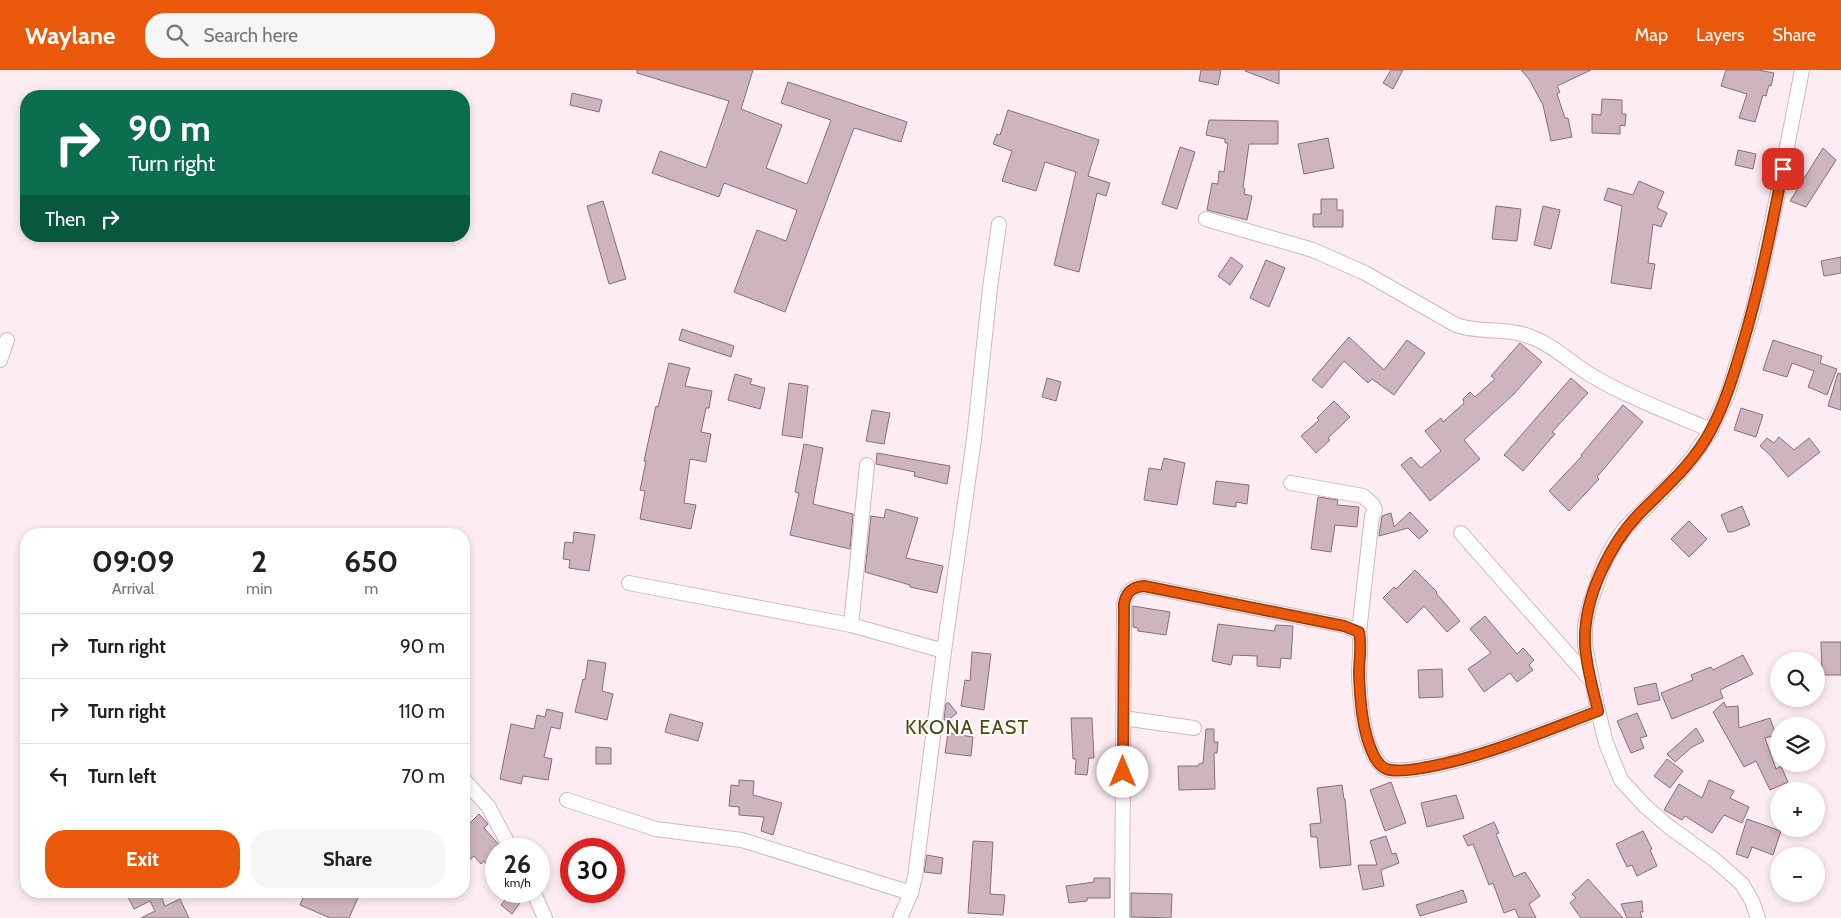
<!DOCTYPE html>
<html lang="en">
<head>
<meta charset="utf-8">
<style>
  :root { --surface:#fff; --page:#f6f6f6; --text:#222; --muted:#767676; --line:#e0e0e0; --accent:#ea580c }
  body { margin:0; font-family:Cabin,sans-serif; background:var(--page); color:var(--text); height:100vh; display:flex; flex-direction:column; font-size:19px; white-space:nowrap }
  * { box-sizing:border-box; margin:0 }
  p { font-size:16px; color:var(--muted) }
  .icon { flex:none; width:28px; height:28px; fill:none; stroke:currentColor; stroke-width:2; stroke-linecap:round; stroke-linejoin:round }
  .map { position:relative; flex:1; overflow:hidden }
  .details { position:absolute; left:20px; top:458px; width:450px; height:370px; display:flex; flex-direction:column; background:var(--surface); border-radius:20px; box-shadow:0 2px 8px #0003 }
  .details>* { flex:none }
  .banner { position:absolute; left:20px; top:20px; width:450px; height:152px; border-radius:20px; box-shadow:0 2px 8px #0003; background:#0b6e4f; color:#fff; overflow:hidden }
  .controls { position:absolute; left:1770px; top:582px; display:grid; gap:10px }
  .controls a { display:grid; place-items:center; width:55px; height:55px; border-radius:50%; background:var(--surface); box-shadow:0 2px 8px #0003; font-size:25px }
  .speed { position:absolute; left:485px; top:768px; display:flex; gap:10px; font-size:25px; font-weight:700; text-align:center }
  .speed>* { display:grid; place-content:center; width:65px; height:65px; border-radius:50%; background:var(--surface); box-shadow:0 2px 8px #0003; line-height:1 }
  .speed small { font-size:12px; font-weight:400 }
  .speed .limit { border:8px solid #d22; background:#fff; color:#111 }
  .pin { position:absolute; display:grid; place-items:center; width:42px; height:42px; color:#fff; margin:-21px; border-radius:10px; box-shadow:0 2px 8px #0006 }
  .me { position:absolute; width:55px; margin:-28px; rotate:0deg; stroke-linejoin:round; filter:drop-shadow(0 0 4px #0008) }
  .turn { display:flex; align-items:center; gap:18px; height:105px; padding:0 25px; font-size:22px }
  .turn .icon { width:65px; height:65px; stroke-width:2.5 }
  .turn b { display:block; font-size:35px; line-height:42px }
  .then { display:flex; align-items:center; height:48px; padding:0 25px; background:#0003; gap:10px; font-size:19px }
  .eta { display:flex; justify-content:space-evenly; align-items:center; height:85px; text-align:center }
  .eta b { font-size:30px; font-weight:700; line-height:35px }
  .button { display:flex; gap:10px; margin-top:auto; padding:10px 25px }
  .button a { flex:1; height:58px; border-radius:20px; background:var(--accent); color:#fff; font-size:20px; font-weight:700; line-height:58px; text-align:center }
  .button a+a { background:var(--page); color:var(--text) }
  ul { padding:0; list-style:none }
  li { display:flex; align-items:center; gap:15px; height:65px; padding:0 25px; border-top:1px solid var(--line) }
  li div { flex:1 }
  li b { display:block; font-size:19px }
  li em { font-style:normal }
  header { display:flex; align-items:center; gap:30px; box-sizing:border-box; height:70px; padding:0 25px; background:var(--accent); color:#fff }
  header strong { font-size:24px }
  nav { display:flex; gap:28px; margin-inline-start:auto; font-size:18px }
  .search { width:350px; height:45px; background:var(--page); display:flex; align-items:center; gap:12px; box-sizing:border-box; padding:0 18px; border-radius:20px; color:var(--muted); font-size:19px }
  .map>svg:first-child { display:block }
</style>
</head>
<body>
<header>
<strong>Waylane</strong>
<div class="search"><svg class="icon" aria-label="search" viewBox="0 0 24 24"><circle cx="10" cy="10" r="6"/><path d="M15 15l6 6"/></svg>Search here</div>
<nav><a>Map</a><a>Layers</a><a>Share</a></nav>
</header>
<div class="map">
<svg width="1841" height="848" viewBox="0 0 1841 848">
  <rect width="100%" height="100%" fill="#fdedf3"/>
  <!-- building -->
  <g fill="#ceb4be" stroke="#876f79">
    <polygon points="637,0 753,0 741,39 782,55 766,98 807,114 831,50 781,33 788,12 907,52 901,72 854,58 785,242 734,222 757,160 786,171 797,140 724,113 719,127 652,103 660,81 706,98 729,31 637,3"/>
    <polygon points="1201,0 1221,0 1218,15 1199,11"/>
    <polygon points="1245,0 1279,0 1279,14 1245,1"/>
    <polygon points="1391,0 1403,0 1393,19 1383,13"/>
    <polygon points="1521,0 1591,0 1557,16 1560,22 1557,24 1565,48 1568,48 1572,67 1551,71 1543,35 1529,9"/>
    <polygon points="1726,0 1758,0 1774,3 1771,16 1769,15 1766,26 1763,25 1755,52 1739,48 1747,24 1721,16"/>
    <polygon points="572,23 602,30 599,42 570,35"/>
    <polygon points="1602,29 1622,30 1622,44 1626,44 1625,56 1620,55 1620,64 1592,63 1592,44 1601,45"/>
    <polygon points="1008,40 1099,70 1088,106 1110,113 1106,126 1097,123 1079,202 1054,195 1076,102 1045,92 1036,121 1002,111 1012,81 993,74 997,64 1000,65"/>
    <polygon points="1209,50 1278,51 1278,74 1249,74 1243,118 1245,119 1244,124 1252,126 1247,150 1207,140 1212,113 1218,114 1219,101 1224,102 1228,73 1225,73 1225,69 1206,65"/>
    <polygon points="1328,68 1334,98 1304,104 1298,74"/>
    <polygon points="1180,77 1195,82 1177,139 1162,134"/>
    <polygon points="1823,78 1836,90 1806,137 1790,131"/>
    <polygon points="1738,80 1756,84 1753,99 1735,95"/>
    <polygon points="1639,111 1664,122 1657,138 1667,143 1661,157 1653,154 1648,193 1655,194 1651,219 1611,213 1622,136 1604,130 1608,118 1633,125"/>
    <polygon points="1321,129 1337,129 1337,140 1343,140 1343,157 1313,157 1313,144 1321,144"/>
    <polygon points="603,131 626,209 609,214 587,136"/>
    <polygon points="1496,136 1521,139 1517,171 1492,169"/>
    <polygon points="1543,136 1560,140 1551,179 1534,175"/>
    <polygon points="1231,187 1243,196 1230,215 1218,206"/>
    <polygon points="1841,187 1841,203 1824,206 1821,191"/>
    <polygon points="1266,190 1285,198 1269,237 1250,228"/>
    <polygon points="682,259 734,276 731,287 679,270"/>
    <polygon points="1349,267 1384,300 1407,270 1425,283 1394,325 1372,309 1368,313 1344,291 1322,318 1312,310"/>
    <polygon points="1773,270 1822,286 1820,293 1837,299 1827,325 1808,317 1814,301 1792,293 1787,307 1763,300"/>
    <polygon points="1520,273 1542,292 1514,324 1464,370 1480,389 1430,431 1401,395 1411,387 1421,398 1441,381 1425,361 1441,348 1443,352 1464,333 1463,329 1470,322 1475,327 1495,309 1491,306"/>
    <polygon points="669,293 690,298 685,316 712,321 709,338 706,338 701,362 711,364 706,392 690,389 684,433 696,435 691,459 640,449 645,421 640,420 646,391 644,391 656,336 658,337"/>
    <polygon points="1838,303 1841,304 1841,340 1828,336"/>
    <polygon points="735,304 752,309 750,314 765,318 760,339 728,330"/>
    <polygon points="1047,308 1061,312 1056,331 1042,327"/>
    <polygon points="1571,308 1588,323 1552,362 1555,364 1523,401 1504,385"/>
    <polygon points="789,313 808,316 802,368 782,365"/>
    <polygon points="1334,331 1350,347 1328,368 1330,370 1316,383 1301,366 1319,350 1317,348"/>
    <polygon points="1623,335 1643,352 1597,407 1599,409 1569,441 1549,421 1582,386 1581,385"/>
    <polygon points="1741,338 1763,345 1756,367 1734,360"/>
    <polygon points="872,340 890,343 884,374 866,371"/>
    <polygon points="1779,367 1794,380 1809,368 1820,382 1788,407 1770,385 1760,376 1767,368 1774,373"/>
    <polygon points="804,374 823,378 813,434 853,444 850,479 790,465 799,423 795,422"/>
    <polygon points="877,383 950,396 947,414 914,406 915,402 876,394"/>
    <polygon points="1164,388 1185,393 1177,435 1144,430 1149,398 1161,400"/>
    <polygon points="1216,411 1249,415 1247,434 1236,432 1236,437 1213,434"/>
    <polygon points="1318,427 1338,430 1337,435 1359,437 1357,457 1335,455 1331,482 1311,479"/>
    <polygon points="1742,436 1750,455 1732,462 1728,462 1721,445"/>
    <polygon points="886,439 918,448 906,488 943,496 937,523 910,517 910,515 865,502 871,446 884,448"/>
    <polygon points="1410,442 1428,461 1419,469 1408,458 1379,466 1382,446 1391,443 1394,457"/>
    <polygon points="1689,451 1707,469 1689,487 1671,469"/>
    <polygon points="574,462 595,465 589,501 569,498 570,490 563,489 565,472 573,473"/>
    <polygon points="1415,500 1437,522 1436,523 1460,551 1447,562 1424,536 1407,553 1383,528 1394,517 1396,519"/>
    <polygon points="1133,536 1170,542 1166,565 1138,561 1138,558 1133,557"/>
    <polygon points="1485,546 1517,584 1523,578 1534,590 1529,595 1533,600 1517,612 1510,603 1484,622 1468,599 1491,583 1470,559"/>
    <polygon points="1218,554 1274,561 1276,555 1293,556 1291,589 1281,588 1280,598 1257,596 1257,586 1233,585 1231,595 1212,591"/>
    <polygon points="1821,572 1841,572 1841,605 1822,605"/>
    <polygon points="972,582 991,584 984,640 961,636 965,610 970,611"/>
    <polygon points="1743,585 1753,604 1720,620 1723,628 1672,649 1661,623 1693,610 1691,605 1711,597 1713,600"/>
    <polygon points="588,590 606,593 602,621 613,624 607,650 575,642 583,609 585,610"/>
    <polygon points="1442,599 1443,627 1419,628 1418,600"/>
    <polygon points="1656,613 1660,630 1638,635 1634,618"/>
    <polygon points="948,632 957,643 946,652 944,649 946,634"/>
    <polygon points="1724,632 1726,637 1738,636 1739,658 1770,648 1776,665 1765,668 1776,699 1781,696 1788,712 1770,720 1756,691 1744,697 1713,642"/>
    <polygon points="547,639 563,643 560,659 551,657 544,687 552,689 548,710 523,706 521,714 500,709 511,654 534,659 537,645 545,647"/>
    <polygon points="1637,643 1647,666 1640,668 1644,678 1631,683 1617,651"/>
    <polygon points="670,644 703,653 698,671 665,662"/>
    <polygon points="1071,648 1092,648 1094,688 1089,688 1087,705 1075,704 1076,689 1073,689"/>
    <polygon points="1696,658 1704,671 1692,677 1675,692 1667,684"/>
    <polygon points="1206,659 1214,659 1214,672 1218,672 1217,683 1214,683 1215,719 1179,720 1178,696 1198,696 1199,694 1203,693"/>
    <polygon points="948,663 973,667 971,686 945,683"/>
    <polygon points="596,677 611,678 611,694 596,694"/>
    <polygon points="1667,689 1683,701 1670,718 1654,706"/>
    <polygon points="739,710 754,711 753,725 782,733 773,765 761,761 764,747 739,745 739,737 729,736 731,715 739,716"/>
    <polygon points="1709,710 1734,721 1730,728 1749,737 1742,753 1724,745 1712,763 1685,746 1682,750 1664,740 1679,714 1702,728"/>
    <polygon points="1391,712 1406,753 1385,761 1370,720"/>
    <polygon points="1342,715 1344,729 1345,729 1351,795 1320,798 1317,767 1311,767 1310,754 1321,753 1317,718"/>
    <polygon points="1456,725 1464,748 1427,757 1421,733"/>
    <polygon points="479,744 488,754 484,758 500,776 496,779 496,806 484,791 481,794 474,786 464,795 464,759"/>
    <polygon points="1747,749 1781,761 1773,785 1752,777 1748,788 1736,784"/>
    <polygon points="1494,752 1499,763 1496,764 1514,807 1525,802 1540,826 1529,834 1536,848 1519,848 1515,839 1504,843 1493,813 1489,815 1473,774 1468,776 1463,766"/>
    <polygon points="1643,761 1652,779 1650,780 1657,796 1637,806 1632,795 1627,797 1616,774"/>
    <polygon points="1386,766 1392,784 1396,783 1399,793 1381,800 1384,816 1363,820 1358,795 1377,795 1370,771"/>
    <polygon points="973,771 993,772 990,824 1005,825 1003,845 968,843"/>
    <polygon points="927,785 943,788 941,804 924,802"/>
    <polygon points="1094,808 1110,808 1110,828 1087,828 1087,831 1069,833 1066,816 1094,812"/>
    <polygon points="1588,809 1623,848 1581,848 1570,833 1576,828 1572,824"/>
    <polygon points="1463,820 1467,832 1420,846 1416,835"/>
    <polygon points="125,821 172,821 161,826 165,836 180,829 189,848 141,848 155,841 150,831 134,839"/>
    <polygon points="306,821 361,821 349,848 330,848 300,835"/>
    <polygon points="511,822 522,830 512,844 501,835"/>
    <polygon points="1131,823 1172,824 1171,848 1131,847"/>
    <polygon points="1642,831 1643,842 1640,842 1642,848 1627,848 1621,834"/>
  </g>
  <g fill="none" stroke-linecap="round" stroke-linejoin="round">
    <!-- street casing -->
    <g stroke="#d1b7c2" stroke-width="16">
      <g id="street">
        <path d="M 1206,149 L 1313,180 L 1365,203 L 1456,255 C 1481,264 1508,257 1531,267 C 1553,275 1570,292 1589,304 C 1627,327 1671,343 1711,360"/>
        <polyline points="0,290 7,270"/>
        <polyline points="1291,413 1363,426 1373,435 1375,440 1372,446 1359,562"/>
        <polyline points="1461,463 1590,609"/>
        <polyline points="629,513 851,555 944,581"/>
        <polyline points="851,555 867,395"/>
        <polyline points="1123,648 1194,658"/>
        <polyline points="464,710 488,736 511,779"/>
        <polyline points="567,730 656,759 742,770 911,823"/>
        <polyline points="533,821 545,848"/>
        <polyline points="900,848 911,823 915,807 944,581 974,369 990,218 999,154"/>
        <path d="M 1122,848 L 1124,534 C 1126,522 1132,517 1144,516 L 1345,556 L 1359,562 C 1362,576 1359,590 1359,604 C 1360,630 1362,662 1374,686 C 1378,692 1383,699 1390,700 C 1403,702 1416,699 1428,697 C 1487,686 1542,662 1598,641"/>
        <polyline points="1758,848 1752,831 1742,814 1716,791 1668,756 1645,736 1621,710 1606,673 1598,641 1585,575 1585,556 1589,537 1604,493 1614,474 1625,458 1673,411 1694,385 1711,360 1728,323 1753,240 1779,118 1802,0"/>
      </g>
    </g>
    <!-- street -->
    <use href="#street" stroke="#fff" stroke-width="14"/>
  </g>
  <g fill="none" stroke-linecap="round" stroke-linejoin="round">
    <!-- route casing -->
    <g stroke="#983908" stroke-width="12">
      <path id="route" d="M 1123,702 L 1124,534 C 1126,522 1132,517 1144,516 L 1344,556 L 1359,562 C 1362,576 1359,590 1359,604 C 1360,630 1362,662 1374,686 C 1377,692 1383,699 1390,700 C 1403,702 1416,699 1428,697 C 1487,686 1542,662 1598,641 C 1593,619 1586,596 1585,574 C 1583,530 1609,475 1639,444 C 1665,418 1695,392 1712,358 C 1725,333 1733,307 1741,280 C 1759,221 1771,160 1783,99"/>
    </g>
    <!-- route -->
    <use href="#route" stroke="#ea580c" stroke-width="9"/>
  </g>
  <g text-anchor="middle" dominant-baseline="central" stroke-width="4" stroke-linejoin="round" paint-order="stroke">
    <!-- quarter labels -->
    <g font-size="20" letter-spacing="1" fill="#494c10" stroke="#fff">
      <text x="967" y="657">KKONA EAST</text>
    </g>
  </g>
</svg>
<div class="controls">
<a><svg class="icon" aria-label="search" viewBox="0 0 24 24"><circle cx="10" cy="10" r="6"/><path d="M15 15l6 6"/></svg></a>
<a><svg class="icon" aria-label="layers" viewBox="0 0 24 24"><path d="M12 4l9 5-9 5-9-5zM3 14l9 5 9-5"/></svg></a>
<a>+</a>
<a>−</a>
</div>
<div class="speed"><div>26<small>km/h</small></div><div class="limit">30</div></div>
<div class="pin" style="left:1783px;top:99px;background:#d93025"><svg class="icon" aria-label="arrive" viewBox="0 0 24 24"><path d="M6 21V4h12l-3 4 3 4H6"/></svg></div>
<svg class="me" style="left:1123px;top:702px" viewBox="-20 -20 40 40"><circle r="19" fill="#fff"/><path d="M0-13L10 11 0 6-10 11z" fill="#ea580c"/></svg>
<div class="banner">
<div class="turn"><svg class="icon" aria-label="right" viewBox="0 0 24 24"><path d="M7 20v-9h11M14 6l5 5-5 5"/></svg><div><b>90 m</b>Turn right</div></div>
<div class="then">Then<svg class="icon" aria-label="right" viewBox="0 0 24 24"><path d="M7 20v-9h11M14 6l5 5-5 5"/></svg></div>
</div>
<section class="details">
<div class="eta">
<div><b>09:09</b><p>Arrival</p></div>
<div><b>2</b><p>min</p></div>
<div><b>650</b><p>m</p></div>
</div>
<ul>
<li><svg class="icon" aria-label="right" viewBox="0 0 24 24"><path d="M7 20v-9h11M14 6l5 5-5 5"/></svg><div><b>Turn right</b></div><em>90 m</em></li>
<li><svg class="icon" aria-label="right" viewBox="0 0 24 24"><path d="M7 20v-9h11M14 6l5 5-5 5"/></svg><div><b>Turn right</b></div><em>110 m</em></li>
<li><svg class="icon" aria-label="left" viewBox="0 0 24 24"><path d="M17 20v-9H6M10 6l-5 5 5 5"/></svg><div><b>Turn left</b></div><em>70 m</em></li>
</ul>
<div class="button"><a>Exit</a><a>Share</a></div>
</section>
</div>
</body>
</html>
